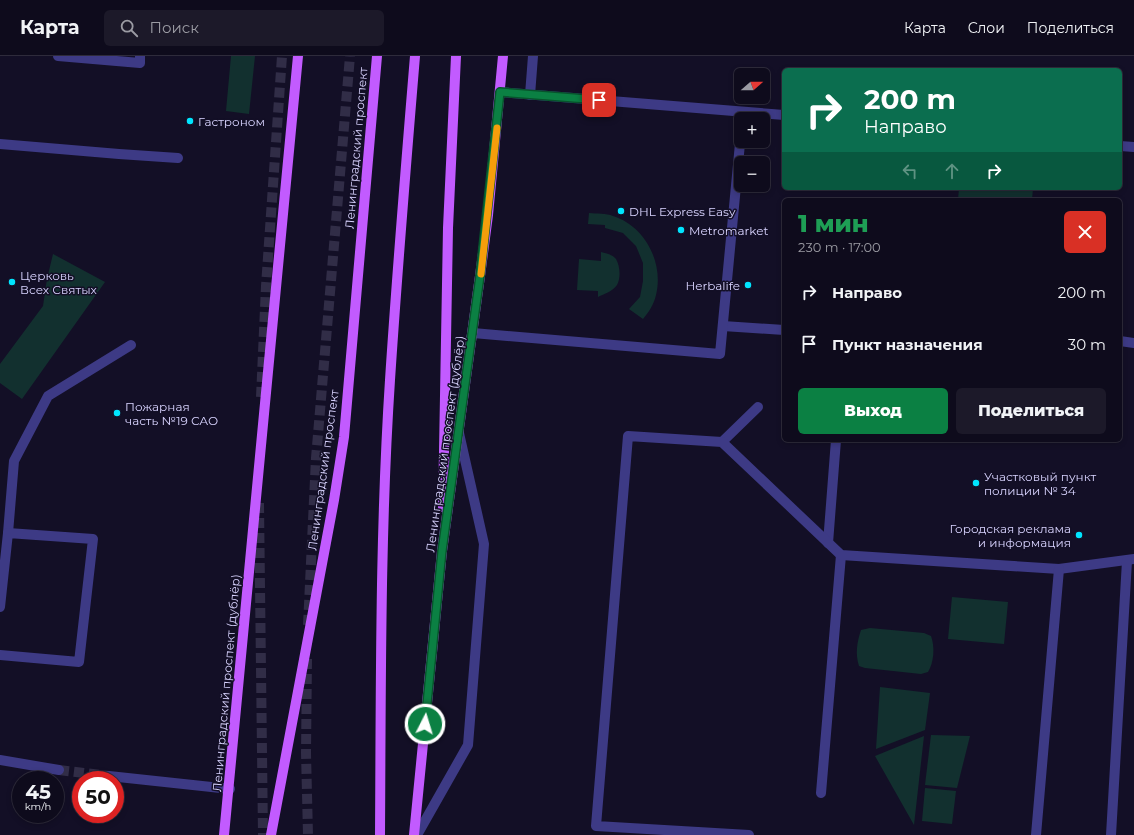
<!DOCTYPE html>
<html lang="ru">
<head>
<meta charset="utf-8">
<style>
  :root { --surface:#0e0b1c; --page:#1c1929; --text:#f1f3f6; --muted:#9b9ba3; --line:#2e2b3b; --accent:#0b8043 }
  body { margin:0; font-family:Montserrat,sans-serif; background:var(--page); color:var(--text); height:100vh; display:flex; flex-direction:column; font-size:15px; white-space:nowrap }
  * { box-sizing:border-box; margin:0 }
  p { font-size:13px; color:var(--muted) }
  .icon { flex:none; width:22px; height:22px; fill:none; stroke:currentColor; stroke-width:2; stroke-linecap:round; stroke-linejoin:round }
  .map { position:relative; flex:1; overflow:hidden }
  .sheet { position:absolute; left:782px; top:142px; width:340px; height:244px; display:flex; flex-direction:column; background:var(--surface); border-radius:6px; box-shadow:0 2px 6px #0003,0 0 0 1px var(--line) }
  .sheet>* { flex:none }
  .hud { position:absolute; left:782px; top:12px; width:340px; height:122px; border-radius:6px; box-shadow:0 2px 6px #0003,0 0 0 1px var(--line); background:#0b6e4f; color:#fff; overflow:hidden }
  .needle { width:26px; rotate:70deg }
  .tools { position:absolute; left:734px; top:12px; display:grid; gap:8px }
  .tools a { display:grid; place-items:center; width:36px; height:36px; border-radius:6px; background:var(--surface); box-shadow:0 2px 6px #0003,0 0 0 1px var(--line); font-size:20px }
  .speed { position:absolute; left:12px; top:715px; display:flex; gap:8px; font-size:20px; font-weight:700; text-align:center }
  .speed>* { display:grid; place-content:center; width:52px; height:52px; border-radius:50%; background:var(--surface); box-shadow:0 2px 6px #0003,0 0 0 1px var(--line); line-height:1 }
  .speed small { font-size:10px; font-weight:400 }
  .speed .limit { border:6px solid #d22; background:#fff; color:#111 }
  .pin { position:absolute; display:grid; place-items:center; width:34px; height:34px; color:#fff; margin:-17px; border-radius:8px; box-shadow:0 2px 6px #0006 }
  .me { position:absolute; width:44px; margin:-22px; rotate:5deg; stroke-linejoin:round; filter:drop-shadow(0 0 3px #0008) }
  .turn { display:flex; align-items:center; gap:14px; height:84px; padding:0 16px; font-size:18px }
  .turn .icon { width:52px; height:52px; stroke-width:2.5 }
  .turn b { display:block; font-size:28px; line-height:34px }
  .lanes { display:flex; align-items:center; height:38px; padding:0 16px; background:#0003; justify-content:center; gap:20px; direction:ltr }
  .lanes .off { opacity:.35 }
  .round { display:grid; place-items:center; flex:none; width:42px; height:42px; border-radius:6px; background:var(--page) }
  .overview { display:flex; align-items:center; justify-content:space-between; height:68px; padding:0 16px }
  h1 { font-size:24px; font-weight:800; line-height:30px; color:#1e9e55 }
  .cta { display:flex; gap:8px; margin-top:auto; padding:8px 16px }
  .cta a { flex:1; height:46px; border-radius:6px; background:var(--accent); color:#fff; font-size:16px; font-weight:800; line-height:46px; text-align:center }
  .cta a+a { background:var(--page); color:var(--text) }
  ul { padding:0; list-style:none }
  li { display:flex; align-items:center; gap:12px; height:52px; padding:0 16px }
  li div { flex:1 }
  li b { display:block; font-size:15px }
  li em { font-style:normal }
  header { display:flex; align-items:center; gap:24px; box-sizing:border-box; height:56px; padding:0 20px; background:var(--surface); border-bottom:1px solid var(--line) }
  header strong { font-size:19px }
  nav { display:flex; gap:22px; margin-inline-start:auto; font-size:14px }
  .search { width:280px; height:36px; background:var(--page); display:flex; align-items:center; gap:10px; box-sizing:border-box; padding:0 14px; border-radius:6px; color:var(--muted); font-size:15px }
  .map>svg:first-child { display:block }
</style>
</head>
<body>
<header>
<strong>Карта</strong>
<div class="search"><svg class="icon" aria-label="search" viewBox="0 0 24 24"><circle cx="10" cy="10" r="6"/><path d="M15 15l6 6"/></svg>Поиск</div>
<nav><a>Карта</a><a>Слои</a><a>Поделиться</a></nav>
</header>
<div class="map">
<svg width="1134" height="779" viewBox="0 0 1134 779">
  <rect width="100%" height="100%" fill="#130f26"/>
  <!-- green -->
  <g fill="#12302f">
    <polygon points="231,0 255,0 249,58 226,55"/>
    <polygon points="959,132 1033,132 1032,144 958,144"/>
    <path d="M 589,157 C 597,158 606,157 613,160 C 645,170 664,207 656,239 C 654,248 649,256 643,263 L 629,253 L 640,241 L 643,225 L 643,207 L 636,190 L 623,177 L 605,172 L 605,169 L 588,168 Z"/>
    <path d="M 601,196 C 606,197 613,199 616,203 C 620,210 621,222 617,229 C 613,235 604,238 598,241 L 598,235 L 577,234 L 579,203 L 601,205 Z"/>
    <polygon points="53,198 105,226 22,343 0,327 0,308 43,250 47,223"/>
    <polygon points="952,541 1008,546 1004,588 948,583"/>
    <path d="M 870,572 L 924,577 L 931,580 C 935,591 934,606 928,616 L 921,618 L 865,612 L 859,610 C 855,598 857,586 861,574 Z"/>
    <polygon points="880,631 930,637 925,674 876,693"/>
    <polygon points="931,679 970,680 957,732 925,729"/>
    <polygon points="924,680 914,769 875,700"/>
    <polygon points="925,732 956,735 952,768 922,765"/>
  </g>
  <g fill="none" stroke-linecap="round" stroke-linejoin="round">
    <!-- minor-tunnel -->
    <polyline stroke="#312d47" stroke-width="10" stroke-dasharray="10 5" stroke-linecap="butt" points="59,714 109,720"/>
    <!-- major-tunnel -->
    <g stroke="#312d47" stroke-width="10" stroke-dasharray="10 5" stroke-linecap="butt">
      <polyline points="261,341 266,230 282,0"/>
      <polyline points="259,447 263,779"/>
      <polyline points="308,569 316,402 350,0"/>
      <polyline points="307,603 306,697 308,779"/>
    </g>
    <!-- minor -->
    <g stroke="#3d3a85" stroke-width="10">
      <polyline points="58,0 140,7 140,0"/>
      <polyline points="500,36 784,59"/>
      <polyline points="530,39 533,0"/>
      <polyline points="0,88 119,98 178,102"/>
      <polyline points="1120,90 1134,91"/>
      <polyline points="723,270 784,274"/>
      <polyline points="473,277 720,298 741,77"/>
      <polyline points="1120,285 1134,287"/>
      <polyline points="722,386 758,351"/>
      <polyline points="8,477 14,405 48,340 131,289"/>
      <polyline points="828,487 836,384"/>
      <polyline points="0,551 8,477 93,483 79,606 0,599"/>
      <polyline points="0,704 59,714"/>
      <polyline points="109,720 230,733"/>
      <polyline points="821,737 841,499"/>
      <polyline points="417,779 468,689 484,488 459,377"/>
      <polyline points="749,779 596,770 628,380 722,386 841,499 1059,513 1134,503"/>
      <polyline points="1036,779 1059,513"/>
      <polyline points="1111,779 1127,505"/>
    </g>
    <!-- major -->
    <g stroke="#c25bff" stroke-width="10">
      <polyline points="443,451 448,172 456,0"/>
      <polyline points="224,779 298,0"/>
      <polyline points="271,779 334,444 344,381 377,0"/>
      <path d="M 380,779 C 381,627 380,476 390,324 C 397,216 406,108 415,0"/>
      <polyline points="414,779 442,495 480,220 488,159 503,0"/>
    </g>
  </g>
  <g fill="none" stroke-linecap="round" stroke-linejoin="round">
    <!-- route casing -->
    <g stroke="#07532c" stroke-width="10">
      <polyline id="route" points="425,668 442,495 480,220 500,36 599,44"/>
    </g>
    <!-- route -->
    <use href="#route" stroke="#0b8043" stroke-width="7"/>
    <!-- slow -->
    <polyline stroke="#f59e0b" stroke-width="7" points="481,218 497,72"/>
  </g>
  <!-- markers -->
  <g fill="#00e5ff" stroke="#130f26" stroke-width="1.5">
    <circle cx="190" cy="65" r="4"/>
    <circle cx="621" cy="155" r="4"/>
    <circle cx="681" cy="174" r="4"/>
    <circle cx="12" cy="226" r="4"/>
    <circle cx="748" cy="229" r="4"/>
    <circle cx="117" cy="357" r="4"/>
    <circle cx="976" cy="427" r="4"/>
    <circle cx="1079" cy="479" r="4"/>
  </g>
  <g text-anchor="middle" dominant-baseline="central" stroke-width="3" stroke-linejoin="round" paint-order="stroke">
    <!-- poi labels -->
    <g font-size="12" fill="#d9d4ff" stroke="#130f26" text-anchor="start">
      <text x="198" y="65">Гастроном</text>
      <text x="629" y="155">DHL Express Easy</text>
      <text x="689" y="174">Metromarket</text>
      <text x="20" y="219">Церковь<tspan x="20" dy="14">Всех Святых</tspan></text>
      <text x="740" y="229" text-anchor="end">Herbalife</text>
      <text x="125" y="350">Пожарная<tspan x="125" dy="14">часть №19 САО</tspan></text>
      <text x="984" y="420">Участковый пункт<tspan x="984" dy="14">полиции № 34</tspan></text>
      <text x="1071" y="472" text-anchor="end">Городская реклама<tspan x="1071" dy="14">и информация</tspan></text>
    </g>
    <!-- street labels -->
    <g font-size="12" fill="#d9d4ff" stroke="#130f26">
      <text transform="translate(356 92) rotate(-85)">Ленинградский проспект</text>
      <text transform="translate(445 388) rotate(-82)">Ленинградский проспект (дублёр)</text>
      <text transform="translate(323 414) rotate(-82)">Ленинградский проспект</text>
      <text transform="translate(226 627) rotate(-85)">Ленинградский проспект (дублёр)</text>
    </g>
  </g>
</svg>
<div class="tools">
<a><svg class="needle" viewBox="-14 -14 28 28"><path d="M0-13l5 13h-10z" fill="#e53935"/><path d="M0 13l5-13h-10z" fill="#9b9ba3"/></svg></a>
<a>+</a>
<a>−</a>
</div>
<div class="speed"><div>45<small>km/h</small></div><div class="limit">50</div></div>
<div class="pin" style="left:599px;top:44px;background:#d93025"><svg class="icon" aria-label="arrive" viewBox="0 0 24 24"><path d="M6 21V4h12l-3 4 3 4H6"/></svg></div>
<svg class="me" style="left:425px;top:668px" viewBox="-20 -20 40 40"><circle r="17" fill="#0b8043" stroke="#fff" stroke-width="3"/><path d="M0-11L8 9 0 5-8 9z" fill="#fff"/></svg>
<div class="hud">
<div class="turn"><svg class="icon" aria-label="right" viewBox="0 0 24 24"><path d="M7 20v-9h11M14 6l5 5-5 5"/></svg><div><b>200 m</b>Направо</div></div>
<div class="lanes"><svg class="icon off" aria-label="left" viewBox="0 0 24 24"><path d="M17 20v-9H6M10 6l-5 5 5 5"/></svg><svg class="icon off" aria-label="ahead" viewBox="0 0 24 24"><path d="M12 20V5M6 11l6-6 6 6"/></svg><svg class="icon" aria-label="right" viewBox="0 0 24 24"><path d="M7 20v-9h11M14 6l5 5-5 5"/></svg></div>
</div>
<section class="sheet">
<div class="overview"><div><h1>1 мин</h1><p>230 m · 17:00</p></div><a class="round" style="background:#d93025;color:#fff"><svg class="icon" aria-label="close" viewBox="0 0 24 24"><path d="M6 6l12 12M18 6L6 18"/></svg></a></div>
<ul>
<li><svg class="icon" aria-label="right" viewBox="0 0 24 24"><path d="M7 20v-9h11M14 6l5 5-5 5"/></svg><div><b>Направо</b></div><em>200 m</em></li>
<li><svg class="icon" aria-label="arrive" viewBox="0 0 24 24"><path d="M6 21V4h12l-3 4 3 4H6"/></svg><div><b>Пункт назначения</b></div><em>30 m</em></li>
</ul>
<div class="cta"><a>Выход</a><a>Поделиться</a></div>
</section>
</div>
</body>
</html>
